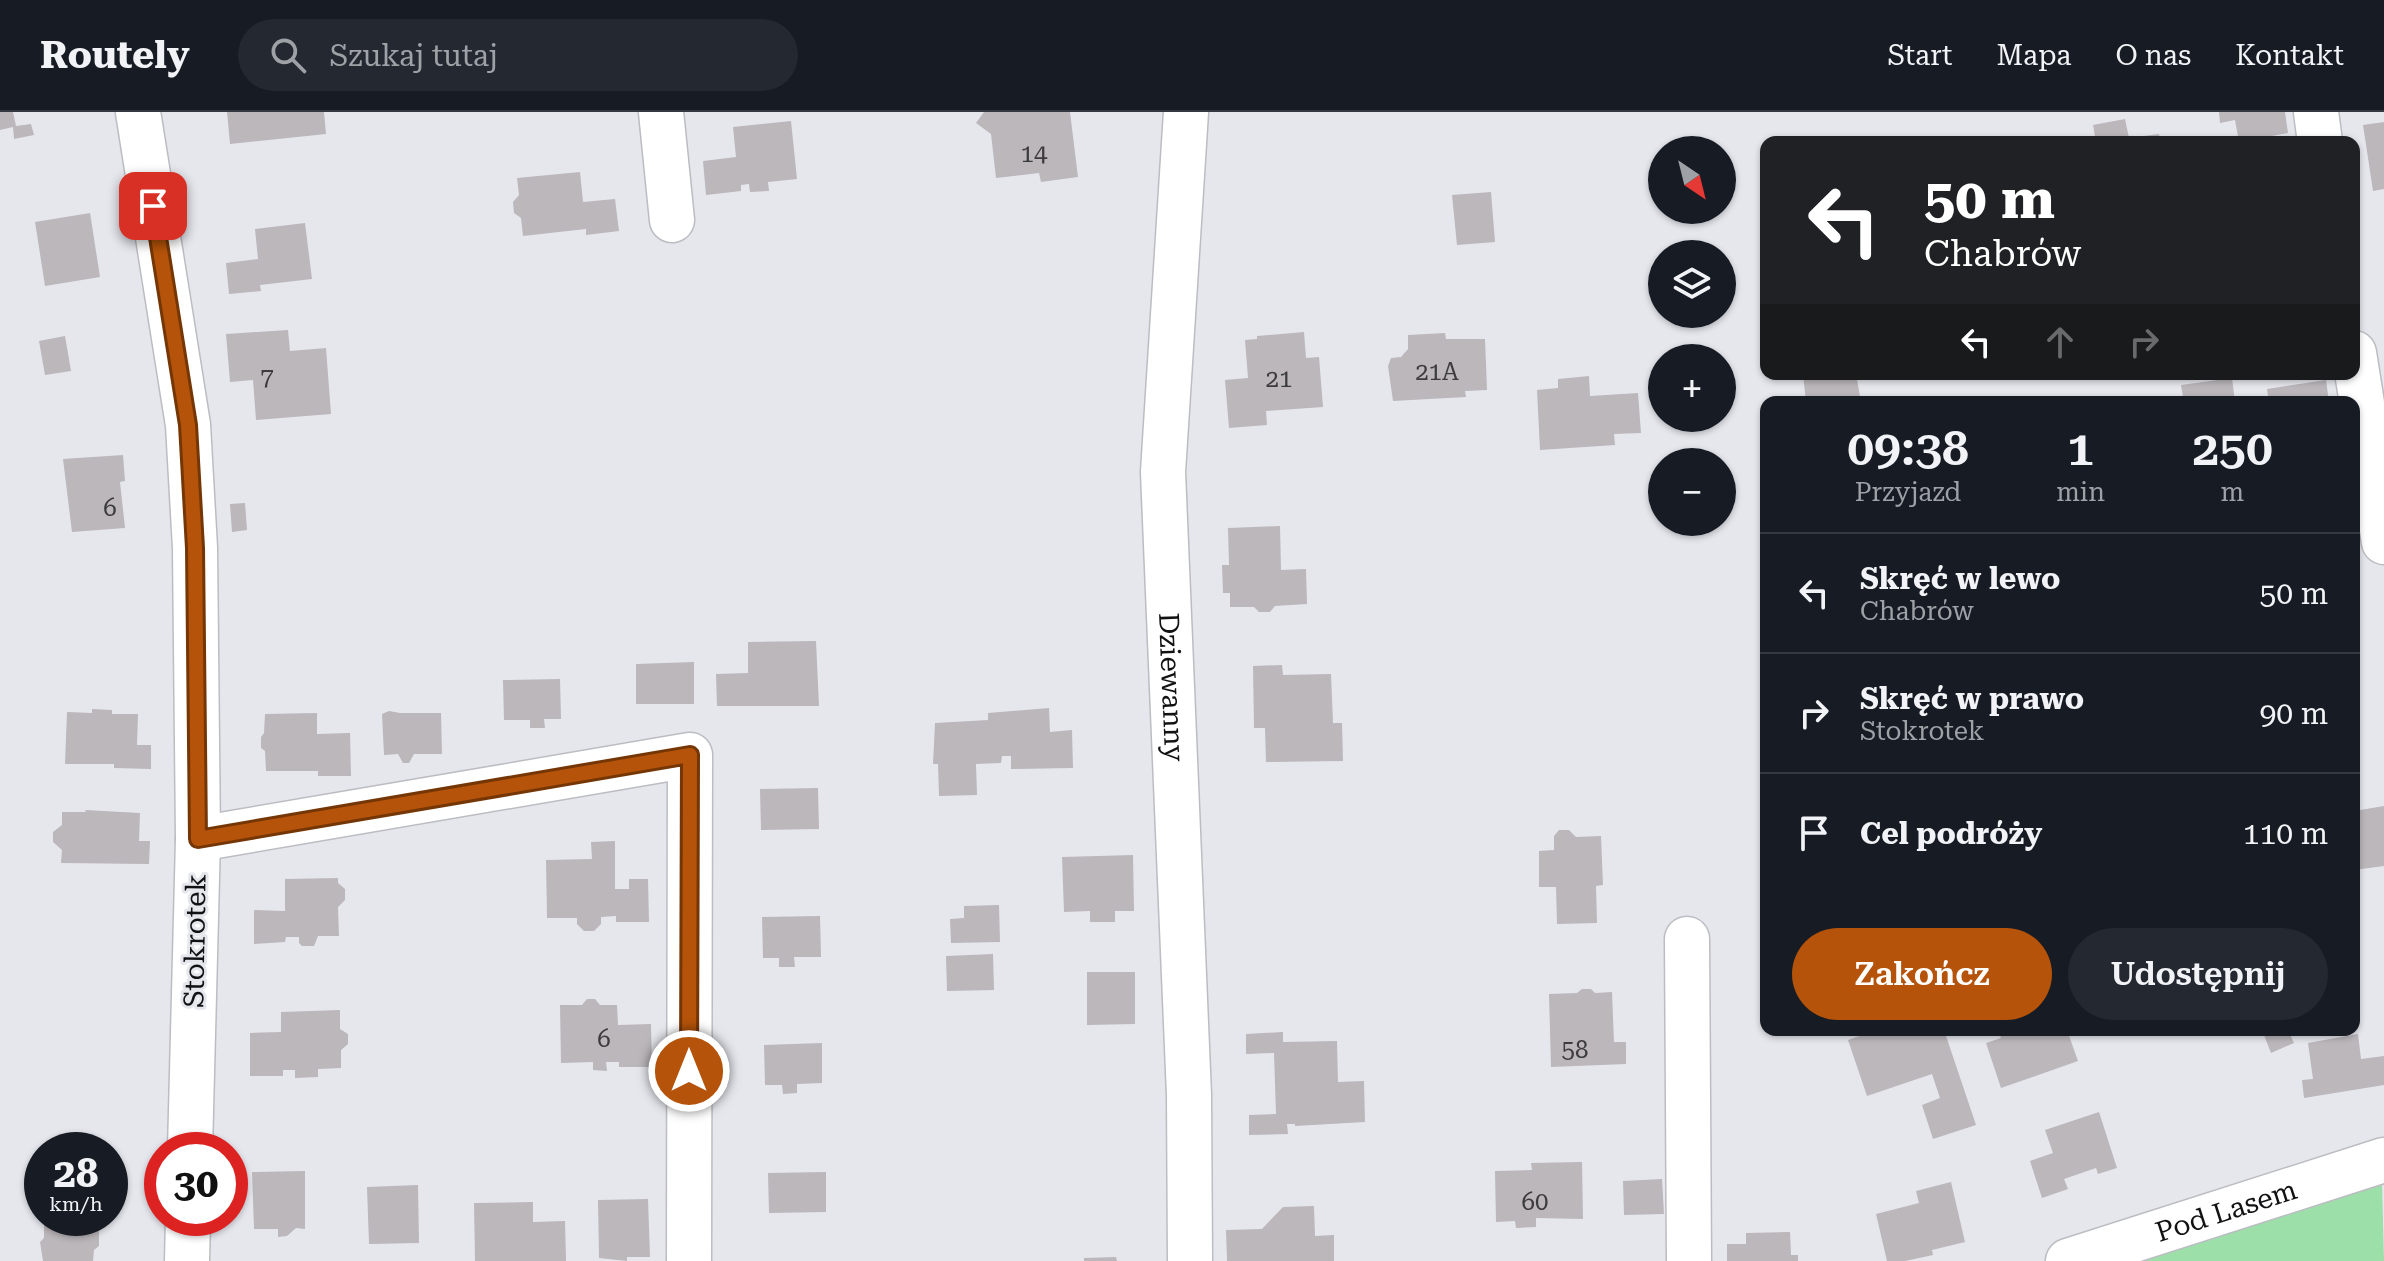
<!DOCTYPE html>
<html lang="pl">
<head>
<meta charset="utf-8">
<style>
  :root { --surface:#171b24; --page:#242831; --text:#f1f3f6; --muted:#9ea1a6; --line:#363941; --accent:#b45309 }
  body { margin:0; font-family:"Roboto Serif",serif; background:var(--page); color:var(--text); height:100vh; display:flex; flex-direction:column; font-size:30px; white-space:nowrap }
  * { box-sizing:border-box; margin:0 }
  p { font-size:26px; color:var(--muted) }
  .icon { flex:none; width:44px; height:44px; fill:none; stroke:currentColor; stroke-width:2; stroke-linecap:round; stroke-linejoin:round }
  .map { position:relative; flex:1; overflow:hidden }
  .sheet { position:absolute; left:1760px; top:284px; width:600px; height:640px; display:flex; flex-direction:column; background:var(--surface); border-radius:16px; box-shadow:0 2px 6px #0004 }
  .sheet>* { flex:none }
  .banner { position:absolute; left:1760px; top:24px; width:600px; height:244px; border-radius:16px; box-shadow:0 2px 6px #0004; background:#202124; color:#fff; overflow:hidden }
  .needle { width:52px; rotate:145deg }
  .buttons { position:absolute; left:1648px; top:24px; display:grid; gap:16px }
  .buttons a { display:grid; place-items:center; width:88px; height:88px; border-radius:50%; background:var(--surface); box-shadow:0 2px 6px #0004; font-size:40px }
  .speed { position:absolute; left:24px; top:1020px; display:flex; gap:16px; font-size:40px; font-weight:700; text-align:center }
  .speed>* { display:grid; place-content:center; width:104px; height:104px; border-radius:50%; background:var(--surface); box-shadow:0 2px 6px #0004; line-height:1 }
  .speed small { font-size:20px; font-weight:400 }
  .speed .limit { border:12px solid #d22; background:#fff; color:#111 }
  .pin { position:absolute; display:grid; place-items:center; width:68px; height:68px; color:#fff; margin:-34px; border-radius:16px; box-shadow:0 4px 12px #0006 }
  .me { position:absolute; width:88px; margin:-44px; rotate:0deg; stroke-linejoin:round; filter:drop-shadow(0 0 6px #0008) }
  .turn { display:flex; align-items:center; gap:28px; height:168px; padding:0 32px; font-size:36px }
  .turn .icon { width:104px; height:104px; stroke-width:2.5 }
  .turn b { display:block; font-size:56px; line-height:68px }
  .lanes { display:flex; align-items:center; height:76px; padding:0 32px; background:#0003; justify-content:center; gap:40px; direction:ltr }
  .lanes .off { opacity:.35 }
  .eta { display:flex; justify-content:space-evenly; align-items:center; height:136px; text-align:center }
  .eta b { font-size:48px; font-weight:600; line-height:56px }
  .button { display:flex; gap:16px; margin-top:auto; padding:16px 32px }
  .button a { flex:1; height:92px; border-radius:48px; background:var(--accent); color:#fff; font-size:32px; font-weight:600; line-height:92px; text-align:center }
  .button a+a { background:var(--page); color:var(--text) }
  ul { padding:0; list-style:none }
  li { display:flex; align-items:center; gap:24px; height:120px; padding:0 32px; border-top:2px solid var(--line) }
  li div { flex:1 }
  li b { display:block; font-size:30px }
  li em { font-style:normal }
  header { display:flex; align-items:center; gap:48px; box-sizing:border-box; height:112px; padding:0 40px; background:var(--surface); border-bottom:2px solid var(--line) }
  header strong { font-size:38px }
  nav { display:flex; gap:44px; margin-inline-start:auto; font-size:28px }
  .search { width:560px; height:72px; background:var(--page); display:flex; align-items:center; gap:20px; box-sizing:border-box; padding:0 28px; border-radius:44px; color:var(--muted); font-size:30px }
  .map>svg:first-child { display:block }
</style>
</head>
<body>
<header>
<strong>Routely</strong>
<div class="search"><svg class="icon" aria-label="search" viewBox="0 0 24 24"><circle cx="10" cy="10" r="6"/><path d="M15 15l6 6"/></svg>Szukaj tutaj</div>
<nav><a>Start</a><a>Mapa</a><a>O nas</a><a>Kontakt</a></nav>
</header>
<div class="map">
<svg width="2384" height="1149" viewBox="0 0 2384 1149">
  <rect width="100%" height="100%" fill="#e6e7ed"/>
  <!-- green -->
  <polygon fill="#9cdfa9" points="2382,1072 2384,1149 2143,1149"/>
  <!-- building -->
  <g fill="#bbb7bb">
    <polygon points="0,0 13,0 16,14 31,12 34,23 14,27 13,15 0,18"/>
    <polygon points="227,0 324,0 326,22 230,32"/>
    <polygon points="984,0 1070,0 1078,65 1041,70 1039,61 996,66 991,22 976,11"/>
    <polygon points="2219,0 2285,0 2288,21 2239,30 2235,8 2220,11"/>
    <polygon points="2125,7 2129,26 2159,22 2161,30 2096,30 2093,13"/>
    <polygon points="791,9 797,67 768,70 769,79 750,80 749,72 741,73 741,79 706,83 703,49 736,45 733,15"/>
    <polygon points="2384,10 2384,77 2373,79 2363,13"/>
    <polygon points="580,60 583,90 615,87 619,119 586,123 586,117 523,124 521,106 514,101 513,90 519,83 517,66"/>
    <polygon points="1491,80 1495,130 1457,133 1452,83"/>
    <polygon points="90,101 100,165 45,174 35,110"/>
    <polygon points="305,111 312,167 260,173 261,179 229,182 226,151 258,147 255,117"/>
    <polygon points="288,218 290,239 326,236 331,302 256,308 253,268 230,270 226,222"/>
    <polygon points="1304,220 1306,246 1319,245 1323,295 1266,299 1267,313 1229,316 1225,268 1248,266 1245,228 1257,227 1257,224"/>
    <polygon points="1445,221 1446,227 1485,227 1487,278 1465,279 1466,285 1393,289 1388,254 1391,246 1401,245 1408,237 1408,223"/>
    <polygon points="65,224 71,259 45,263 39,229"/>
    <polygon points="1803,262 1856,262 1861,290 1806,290"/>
    <polygon points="1589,264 1590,284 1638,281 1641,321 1614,322 1615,333 1540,338 1537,278 1558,276 1558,267"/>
    <polygon points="2232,266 2235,290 2184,290 2181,273"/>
    <polygon points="2326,268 2329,290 2269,290 2267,277"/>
    <polygon points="123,343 125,369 120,370 125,416 72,420 63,347"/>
    <polygon points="245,391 247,418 232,420 230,392"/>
    <polygon points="1280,414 1281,458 1306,457 1307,492 1275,494 1270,500 1259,500 1254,495 1230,495 1230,481 1223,481 1222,453 1229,453 1228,416"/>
    <polygon points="816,529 819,594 717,594 716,562 748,561 748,530"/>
    <polygon points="694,550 694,592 636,592 636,552"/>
    <polygon points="1282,553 1283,563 1331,562 1333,611 1342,611 1343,649 1266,650 1265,616 1254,616 1253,554"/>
    <polygon points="560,567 561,607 544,607 545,616 530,616 530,608 504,608 503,568"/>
    <polygon points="1049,596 1050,620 1072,618 1073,656 1011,657 1011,644 1002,644 1001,651 976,652 977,683 939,684 938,652 933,652 935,611 988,608 988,601"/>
    <polygon points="92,597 112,598 112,602 138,602 137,633 151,633 151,657 114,656 114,652 65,652 67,600 92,601"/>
    <polygon points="389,599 400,601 441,601 442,642 414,642 409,651 403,651 398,642 384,643 382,602"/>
    <polygon points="317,601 317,622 350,621 351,664 318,664 318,659 266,659 265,639 261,636 261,625 264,621 265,602"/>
    <polygon points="818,676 819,717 761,718 760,677"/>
    <polygon points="2384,694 2384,754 2354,758 2354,699"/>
    <polygon points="85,698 140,701 139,729 150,729 149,752 61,751 62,738 53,730 53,720 62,713 62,700 86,700"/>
    <polygon points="1559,718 1569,718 1576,725 1601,724 1603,773 1596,774 1597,811 1557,812 1556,775 1539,775 1539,739 1554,738 1554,724"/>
    <polygon points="615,729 615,777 629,777 629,767 648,767 649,810 616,810 616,804 601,805 601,812 594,819 584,819 577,812 577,806 547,806 546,748 592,747 591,730"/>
    <polygon points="1133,743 1134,799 1115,799 1115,810 1090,810 1090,799 1064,800 1062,745"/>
    <polygon points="338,766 338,771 345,777 345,788 338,795 339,824 318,824 314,834 302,834 299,831 299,825 286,825 285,830 254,832 254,798 285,799 285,767"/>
    <polygon points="999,793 1000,830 951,831 950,807 964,806 964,794"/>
    <polygon points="820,804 821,845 794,845 795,855 779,855 779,846 763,846 762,805"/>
    <polygon points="993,842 994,878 947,879 946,844"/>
    <polygon points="1087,860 1135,860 1135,912 1087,913"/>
    <polygon points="1582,877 1591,877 1595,881 1612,880 1614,930 1626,930 1626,952 1551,955 1549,882 1577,881"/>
    <polygon points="587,887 595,887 600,893 617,893 618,913 651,912 652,955 619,955 619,950 606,950 607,959 593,958 593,950 561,951 560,893 582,893"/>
    <polygon points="340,898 340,917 348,922 348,932 341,938 341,956 318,957 318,965 295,966 295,958 283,958 283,964 250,964 250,921 281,920 281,900"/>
    <polygon points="1877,918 1944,918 1976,1013 1933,1027 1922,993 1940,986 1932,962 1867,984 1848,928"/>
    <polygon points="1998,918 2067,918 2078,949 2001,976 1986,931 2001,926"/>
    <polygon points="2262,918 2288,918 2294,931 2271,941"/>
    <polygon points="1283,920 1283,930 1337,929 1338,970 1364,969 1365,1010 1295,1014 1295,1012 1287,1012 1288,1022 1249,1023 1249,1003 1276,1002 1274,941 1246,942 1246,922"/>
    <polygon points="2358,922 2361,947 2384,944 2384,973 2304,986 2302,968 2313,967 2308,931"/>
    <polygon points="822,931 822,971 797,972 797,981 783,982 782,973 765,973 764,933"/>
    <polygon points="2099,1000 2117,1056 2098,1062 2096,1056 2064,1067 2068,1077 2042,1086 2030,1049 2053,1041 2045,1018"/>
    <polygon points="1582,1050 1583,1107 1536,1106 1536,1115 1516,1116 1515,1109 1496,1110 1495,1059 1532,1058 1531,1051"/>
    <polygon points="305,1059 305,1117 296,1116 287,1124 278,1125 278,1117 254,1117 252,1060"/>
    <polygon points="826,1060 826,1100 769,1101 768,1061"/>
    <polygon points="1662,1067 1664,1102 1624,1103 1623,1069"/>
    <polygon points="1951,1070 1965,1130 1932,1138 1933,1143 1905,1149 1887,1149 1876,1102 1919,1091 1916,1079"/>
    <polygon points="418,1073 419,1131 369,1132 367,1075"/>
    <polygon points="648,1087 650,1145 627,1145 627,1149 599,1146 598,1088"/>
    <polygon points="533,1090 533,1110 565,1109 566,1149 475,1149 474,1091"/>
    <polygon points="1314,1094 1315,1124 1334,1123 1334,1149 1227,1149 1226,1118 1262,1117 1283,1095"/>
    <polygon points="68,1110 75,1110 79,1114 99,1114 99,1134 94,1138 93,1149 43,1149 40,1130 44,1126 44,1112 64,1114"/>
    <polygon points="1790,1120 1791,1143 1798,1143 1798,1149 1727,1149 1727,1132 1746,1132 1746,1121"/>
    <polygon points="1116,1145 1117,1149 1084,1149 1084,1146"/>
  </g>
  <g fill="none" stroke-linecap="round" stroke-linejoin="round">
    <!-- minor casing -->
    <g stroke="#bcbdc2" stroke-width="47">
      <g id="minor">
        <polyline points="138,0 188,313 195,436 198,727 190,1038"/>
        <polyline points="661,0 672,108"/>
        <path id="s1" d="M 1186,0 L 1163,360 L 1189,983 L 1190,1149"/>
        <polyline points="2316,0 2320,30"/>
        <polyline points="2354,241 2384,430"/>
        <polyline points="198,727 690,643 689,1149"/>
        <polyline points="1687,827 1689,1149"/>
        <polyline points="187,1149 188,1106"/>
        <path id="s2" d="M 2068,1149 L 2384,1048"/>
      </g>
    </g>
    <!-- minor -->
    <use href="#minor" stroke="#fff" stroke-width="44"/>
  </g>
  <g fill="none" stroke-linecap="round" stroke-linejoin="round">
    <!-- route casing -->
    <g stroke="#753606" stroke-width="20">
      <polyline id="route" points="153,94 188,313 195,436 198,727 690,643 689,959"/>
    </g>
    <!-- route -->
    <use href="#route" stroke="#b45309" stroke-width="14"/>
  </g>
  <g text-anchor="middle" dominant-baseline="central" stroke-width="6" stroke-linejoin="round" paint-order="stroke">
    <!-- number labels -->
    <g font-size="24" fill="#3c3b3e">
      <text x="1034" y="42">14</text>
      <text x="1437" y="260">21A</text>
      <text x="267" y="265">7</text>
      <text x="1279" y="267">21</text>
      <text x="110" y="396">6</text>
      <text x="604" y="927">6</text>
      <text x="1575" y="938">58</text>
      <text x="1535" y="1090">60</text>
    </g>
    <!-- street labels -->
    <g font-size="28" fill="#121214" stroke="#e6e7ed">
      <text stroke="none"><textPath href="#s1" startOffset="576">Dziewanny</textPath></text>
      <text transform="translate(195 829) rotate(-89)">Stokrotek</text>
      <text stroke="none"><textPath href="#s2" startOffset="166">Pod Lasem</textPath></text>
    </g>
  </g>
</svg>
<div class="buttons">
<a><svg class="needle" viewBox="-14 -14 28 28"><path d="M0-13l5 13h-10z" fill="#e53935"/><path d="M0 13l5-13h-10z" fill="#9ea1a6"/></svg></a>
<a><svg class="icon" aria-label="layers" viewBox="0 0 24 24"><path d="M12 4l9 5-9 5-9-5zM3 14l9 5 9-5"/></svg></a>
<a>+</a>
<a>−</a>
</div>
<div class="speed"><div>28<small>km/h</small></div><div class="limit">30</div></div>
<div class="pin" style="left:153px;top:94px;background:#d93025"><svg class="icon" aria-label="arrive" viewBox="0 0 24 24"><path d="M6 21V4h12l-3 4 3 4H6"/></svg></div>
<svg class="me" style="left:689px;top:959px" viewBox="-20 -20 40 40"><circle r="17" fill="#b45309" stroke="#fff" stroke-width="3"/><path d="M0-11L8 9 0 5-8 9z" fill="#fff"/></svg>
<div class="banner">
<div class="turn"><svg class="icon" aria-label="left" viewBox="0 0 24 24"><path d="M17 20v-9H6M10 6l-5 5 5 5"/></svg><div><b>50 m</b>Chabrów</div></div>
<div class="lanes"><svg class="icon" aria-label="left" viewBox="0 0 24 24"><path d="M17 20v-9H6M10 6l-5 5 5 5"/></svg><svg class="icon off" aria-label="ahead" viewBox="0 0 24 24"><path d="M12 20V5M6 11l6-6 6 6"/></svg><svg class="icon off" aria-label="right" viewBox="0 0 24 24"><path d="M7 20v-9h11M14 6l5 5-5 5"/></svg></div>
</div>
<section class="sheet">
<div class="eta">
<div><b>09:38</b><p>Przyjazd</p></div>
<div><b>1</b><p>min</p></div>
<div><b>250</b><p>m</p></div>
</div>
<ul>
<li><svg class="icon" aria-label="left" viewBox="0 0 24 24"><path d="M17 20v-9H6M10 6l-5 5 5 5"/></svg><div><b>Skręć w lewo</b><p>Chabrów</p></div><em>50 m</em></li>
<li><svg class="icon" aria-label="right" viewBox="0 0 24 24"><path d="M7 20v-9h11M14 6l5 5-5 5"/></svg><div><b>Skręć w prawo</b><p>Stokrotek</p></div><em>90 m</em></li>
<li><svg class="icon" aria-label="arrive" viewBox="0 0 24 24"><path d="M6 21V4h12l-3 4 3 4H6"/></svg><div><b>Cel podróży</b></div><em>110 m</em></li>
</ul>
<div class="button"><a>Zakończ</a><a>Udostępnij</a></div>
</section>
</div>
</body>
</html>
